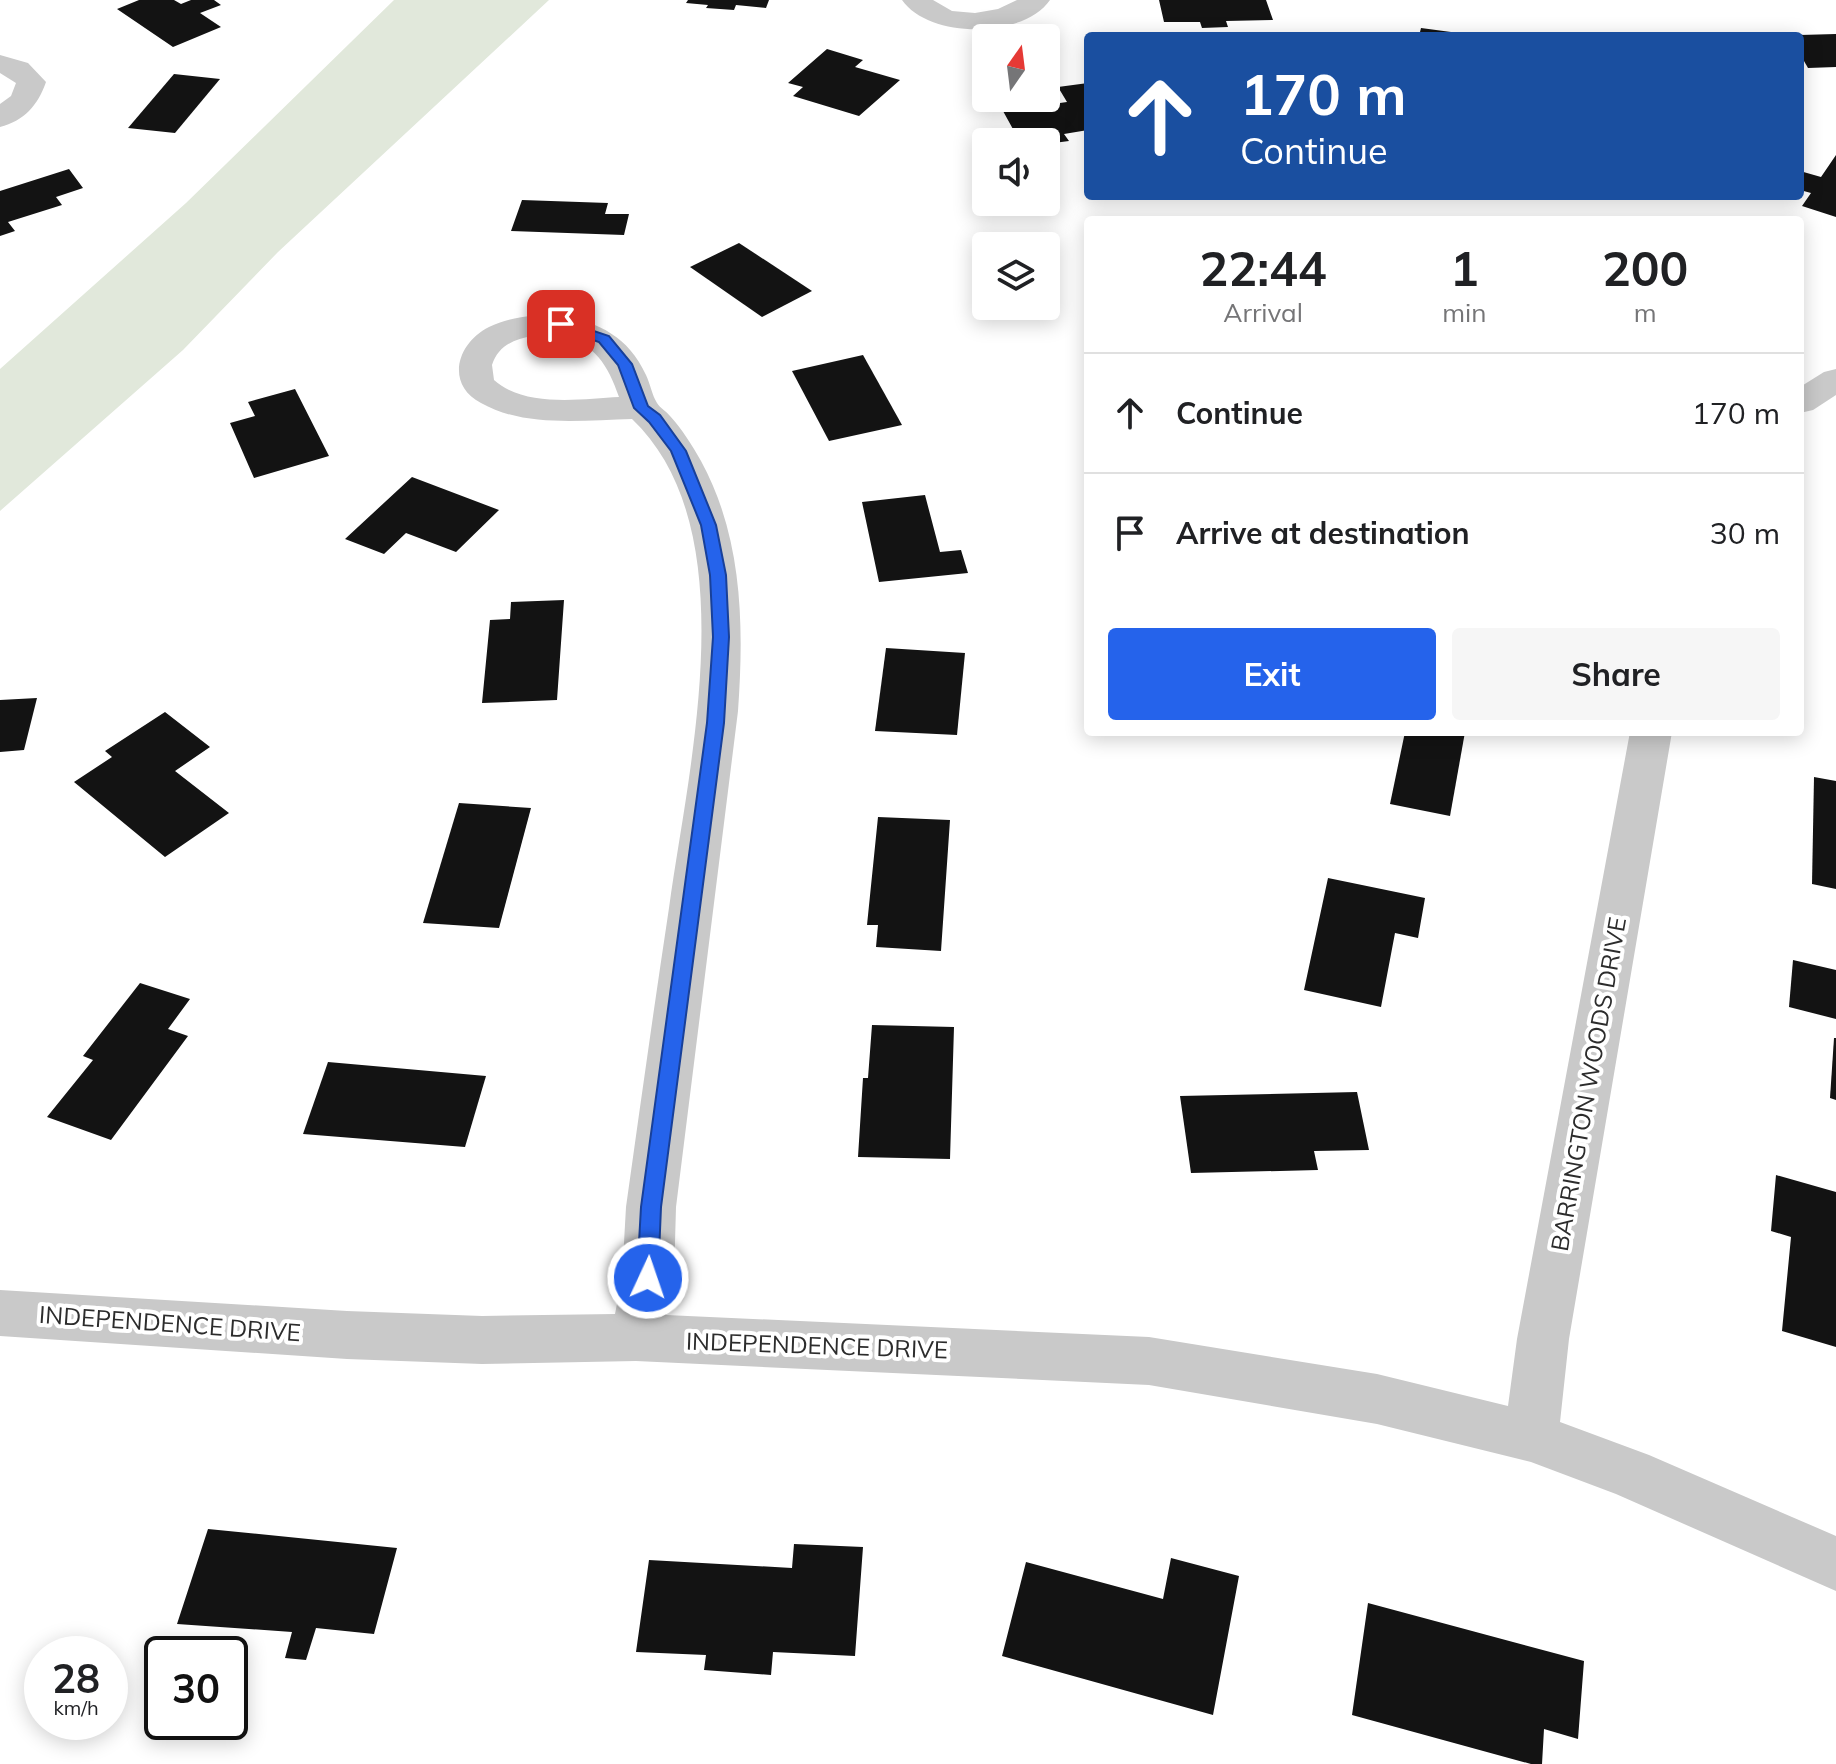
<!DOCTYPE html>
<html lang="en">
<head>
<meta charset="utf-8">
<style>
  :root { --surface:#fff; --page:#f6f6f6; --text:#202124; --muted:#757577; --line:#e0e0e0; --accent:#2563eb }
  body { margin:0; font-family:Mulish,sans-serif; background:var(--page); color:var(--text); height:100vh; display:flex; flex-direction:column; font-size:30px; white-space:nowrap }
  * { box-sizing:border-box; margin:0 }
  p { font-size:26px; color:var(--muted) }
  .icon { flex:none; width:44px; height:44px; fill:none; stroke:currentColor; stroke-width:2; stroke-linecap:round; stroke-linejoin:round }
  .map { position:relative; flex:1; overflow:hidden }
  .side { position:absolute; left:1084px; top:216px; width:720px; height:520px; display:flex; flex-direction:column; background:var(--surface); border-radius:8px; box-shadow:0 4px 20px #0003 }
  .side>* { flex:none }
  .top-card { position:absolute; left:1084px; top:32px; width:720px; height:168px; border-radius:8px; box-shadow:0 4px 20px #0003; background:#1a4fa0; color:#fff; overflow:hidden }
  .needle { width:52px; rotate:14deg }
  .controls { position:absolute; left:972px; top:24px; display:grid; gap:16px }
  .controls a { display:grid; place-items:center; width:88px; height:88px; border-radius:8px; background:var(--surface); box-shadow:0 4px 20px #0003; font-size:40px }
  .speed { position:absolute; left:24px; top:1636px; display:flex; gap:16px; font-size:40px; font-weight:700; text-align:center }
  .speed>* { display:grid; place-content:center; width:104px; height:104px; border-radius:50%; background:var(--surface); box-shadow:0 4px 20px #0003; line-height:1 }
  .speed small { font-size:20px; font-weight:400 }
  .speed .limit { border:4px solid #111; border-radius:12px; background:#fff; color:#111 }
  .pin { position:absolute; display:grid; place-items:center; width:68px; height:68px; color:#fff; margin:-34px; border-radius:16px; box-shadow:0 4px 12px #0006 }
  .me { position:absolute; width:88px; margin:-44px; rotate:3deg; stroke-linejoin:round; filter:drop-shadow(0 0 6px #0008) }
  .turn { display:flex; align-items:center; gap:28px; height:168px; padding:0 24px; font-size:36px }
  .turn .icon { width:104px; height:104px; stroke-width:2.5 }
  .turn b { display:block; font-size:56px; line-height:68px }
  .eta { display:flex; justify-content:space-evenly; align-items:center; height:136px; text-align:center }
  .eta b { font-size:48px; font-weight:700; line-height:56px }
  .button { display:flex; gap:16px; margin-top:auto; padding:16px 24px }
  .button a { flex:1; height:92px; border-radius:8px; background:var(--accent); color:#fff; font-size:32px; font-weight:700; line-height:92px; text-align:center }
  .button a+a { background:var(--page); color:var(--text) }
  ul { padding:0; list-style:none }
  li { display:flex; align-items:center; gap:24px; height:120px; padding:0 24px; border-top:2px solid var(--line) }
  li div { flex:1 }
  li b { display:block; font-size:30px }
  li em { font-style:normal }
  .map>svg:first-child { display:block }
</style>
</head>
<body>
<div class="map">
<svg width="1836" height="1764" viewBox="0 0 1836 1764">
  <rect width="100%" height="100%" fill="#fff"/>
  <!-- green -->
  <polygon fill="#e1e8db" points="394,0 549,0 278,252 183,350 0,511 0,369 186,203"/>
  <!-- building -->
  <g fill="#131313">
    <polygon points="139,0 174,0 181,4 191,0 214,0 221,5 200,13 221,27 173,47 117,9"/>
    <polygon points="688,0 769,0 766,8 736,5 734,10 706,8 708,5 686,3"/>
    <polygon points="1159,0 1266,0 1273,20 1226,21 1228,27 1202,28 1200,22 1164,22"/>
    <polygon points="1421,28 1466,34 1466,36 1419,36"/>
    <polygon points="1836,34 1836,67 1808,68 1800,54 1800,35"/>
    <polygon points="827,49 863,60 855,67 900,80 859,116 793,96 803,87 788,83"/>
    <polygon points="174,74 220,79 175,133 128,128"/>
    <polygon points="1088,83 1088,130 1064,134 1069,141 1046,144 1020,142 1003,111 1067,102 1058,87"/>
    <polygon points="1836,155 1836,217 1802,206 1811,193 1800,190 1800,171 1821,177"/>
    <polygon points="69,169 83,188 56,197 62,205 8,222 15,231 0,236 0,191"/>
    <polygon points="522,200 608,203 605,214 629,214 624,235 511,231"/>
    <polygon points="739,243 812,291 762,317 690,267"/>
    <polygon points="863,355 902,425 829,441 792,371"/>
    <polygon points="295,389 329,456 254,478 230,423 255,416 248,402"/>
    <polygon points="412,477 499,510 456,552 406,533 384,554 345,539"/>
    <polygon points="925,495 940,552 961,550 968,573 879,582 862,502"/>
    <polygon points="564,600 557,700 482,703 490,620 510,619 511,602"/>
    <polygon points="886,648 965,653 957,735 875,731"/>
    <polygon points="37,698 24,750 0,752 0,700"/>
    <polygon points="165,712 210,747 175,771 229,813 165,857 74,782 112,757 105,751"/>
    <polygon points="1405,732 1465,732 1450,816 1390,804"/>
    <polygon points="1814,777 1836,781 1836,889 1812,884"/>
    <polygon points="459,803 531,808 499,928 423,923"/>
    <polygon points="878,817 950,820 941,951 876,947 878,925 867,925"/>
    <polygon points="1328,878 1425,898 1418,938 1395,933 1381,1007 1304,990"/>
    <polygon points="1793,960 1836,970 1836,1019 1789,1007"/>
    <polygon points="140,983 190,999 168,1029 188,1036 111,1140 47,1117 93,1060 83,1056"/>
    <polygon points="872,1025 954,1027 950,1159 858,1157 863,1078 868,1078"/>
    <polygon points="1834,1038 1836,1038 1836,1100 1830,1098"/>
    <polygon points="328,1062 486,1076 465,1147 303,1134"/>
    <polygon points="1357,1092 1369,1150 1314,1151 1318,1170 1191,1173 1180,1096"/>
    <polygon points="1776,1175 1836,1192 1836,1347 1782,1331 1791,1237 1771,1231"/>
    <polygon points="208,1529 397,1548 374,1634 316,1628 306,1660 285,1658 292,1632 177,1624"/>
    <polygon points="794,1544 863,1547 855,1656 773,1652 771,1675 704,1670 706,1655 636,1652 649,1560 792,1568"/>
    <polygon points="1171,1558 1239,1576 1213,1715 1002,1656 1026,1562 1163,1599"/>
    <polygon points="1368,1603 1584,1661 1578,1739 1544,1729 1542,1764 1531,1764 1352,1715"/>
  </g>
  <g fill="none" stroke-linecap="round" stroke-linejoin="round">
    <!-- minor -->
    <g fill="#c9c9c9" fill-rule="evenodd">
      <path d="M 902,0 L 933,0 L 952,11 L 975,13 L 998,9 L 1017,0 L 1050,0 C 1023,39 929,39 902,0 Z"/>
      <path d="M 0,55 L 28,63 L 46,82 C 38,105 24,121 0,127 L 0,104 L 11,96 L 16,83 L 0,73 Z"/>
      <path d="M 561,314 C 600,324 628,336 646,375 C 650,383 652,395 657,403 C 660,408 666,411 670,416 C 682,429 692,445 701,461 C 743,538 744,626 738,711 L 676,1207 L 674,1278 L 666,1315 L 1149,1337 L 1377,1374 L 1508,1406 L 1517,1339 L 1630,732 L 1672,732 L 1569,1339 L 1560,1422 L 1649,1455 L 1836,1536 L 1836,1591 L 1616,1494 L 1531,1462 L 1377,1424 L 1149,1385 L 636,1361 L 482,1364 L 347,1359 L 0,1336 L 0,1290 L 347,1311 L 482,1316 L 615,1314 L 622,1278 L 626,1207 C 640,1107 654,1007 669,908 C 688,768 748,529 632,419 C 584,420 525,428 481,403 C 445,384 457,343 489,327 C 511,316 537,315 561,314 ZM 560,334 C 595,344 608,365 619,397 C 582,399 525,408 494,380 L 492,365 C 501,336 534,335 560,334 Z"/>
      <polygon points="1836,369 1836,395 1813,410 1800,413 1800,387 1824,372"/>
    </g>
  </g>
  <!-- route -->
  <polygon fill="#2563eb" stroke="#184099" stroke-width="2" points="561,320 609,336 632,364 648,406 660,415 686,451 716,525 726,575 729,637 724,723 661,1207 658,1278 655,1284 648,1287 640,1284 637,1278 641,1207 707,723 713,637 710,575 701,525 671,451 649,422 634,408 618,365 599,342 556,327 554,324"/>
  <g text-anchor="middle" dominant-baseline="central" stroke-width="8" stroke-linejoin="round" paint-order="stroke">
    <!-- street labels -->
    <g font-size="24" fill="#2c2c2c" stroke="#fff">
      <text transform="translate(1588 1084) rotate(-80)">BARRINGTON WOODS DRIVE</text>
      <text transform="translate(170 1323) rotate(4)">INDEPENDENCE DRIVE</text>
      <text transform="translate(817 1345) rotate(2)">INDEPENDENCE DRIVE</text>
    </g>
  </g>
</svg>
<div class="controls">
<a><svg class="needle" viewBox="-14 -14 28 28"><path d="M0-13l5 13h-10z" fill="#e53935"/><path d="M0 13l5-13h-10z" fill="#757577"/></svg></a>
<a><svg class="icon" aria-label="sound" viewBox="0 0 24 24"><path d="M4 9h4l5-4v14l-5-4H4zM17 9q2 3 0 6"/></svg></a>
<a><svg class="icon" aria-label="layers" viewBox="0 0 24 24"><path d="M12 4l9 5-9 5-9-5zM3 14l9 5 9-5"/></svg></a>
</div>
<div class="speed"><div>28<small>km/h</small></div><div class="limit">30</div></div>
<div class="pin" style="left:561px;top:324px;background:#d93025"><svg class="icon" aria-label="arrive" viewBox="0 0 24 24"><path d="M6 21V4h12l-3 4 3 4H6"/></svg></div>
<svg class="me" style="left:648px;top:1278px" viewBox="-20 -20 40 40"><circle r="17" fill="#2563eb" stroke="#fff" stroke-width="3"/><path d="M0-11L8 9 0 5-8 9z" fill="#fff"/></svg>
<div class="top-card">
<div class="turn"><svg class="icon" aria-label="ahead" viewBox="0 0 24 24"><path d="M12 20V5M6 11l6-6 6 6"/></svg><div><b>170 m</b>Continue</div></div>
</div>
<section class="side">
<div class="eta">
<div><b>22:44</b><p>Arrival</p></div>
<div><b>1</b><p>min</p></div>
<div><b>200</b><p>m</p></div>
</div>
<ul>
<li><svg class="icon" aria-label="ahead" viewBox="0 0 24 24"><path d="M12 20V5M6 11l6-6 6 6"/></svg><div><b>Continue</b></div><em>170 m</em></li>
<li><svg class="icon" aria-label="arrive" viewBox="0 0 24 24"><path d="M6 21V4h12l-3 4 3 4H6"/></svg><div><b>Arrive at destination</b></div><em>30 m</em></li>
</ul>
<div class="button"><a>Exit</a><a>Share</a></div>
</section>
</div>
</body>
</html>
